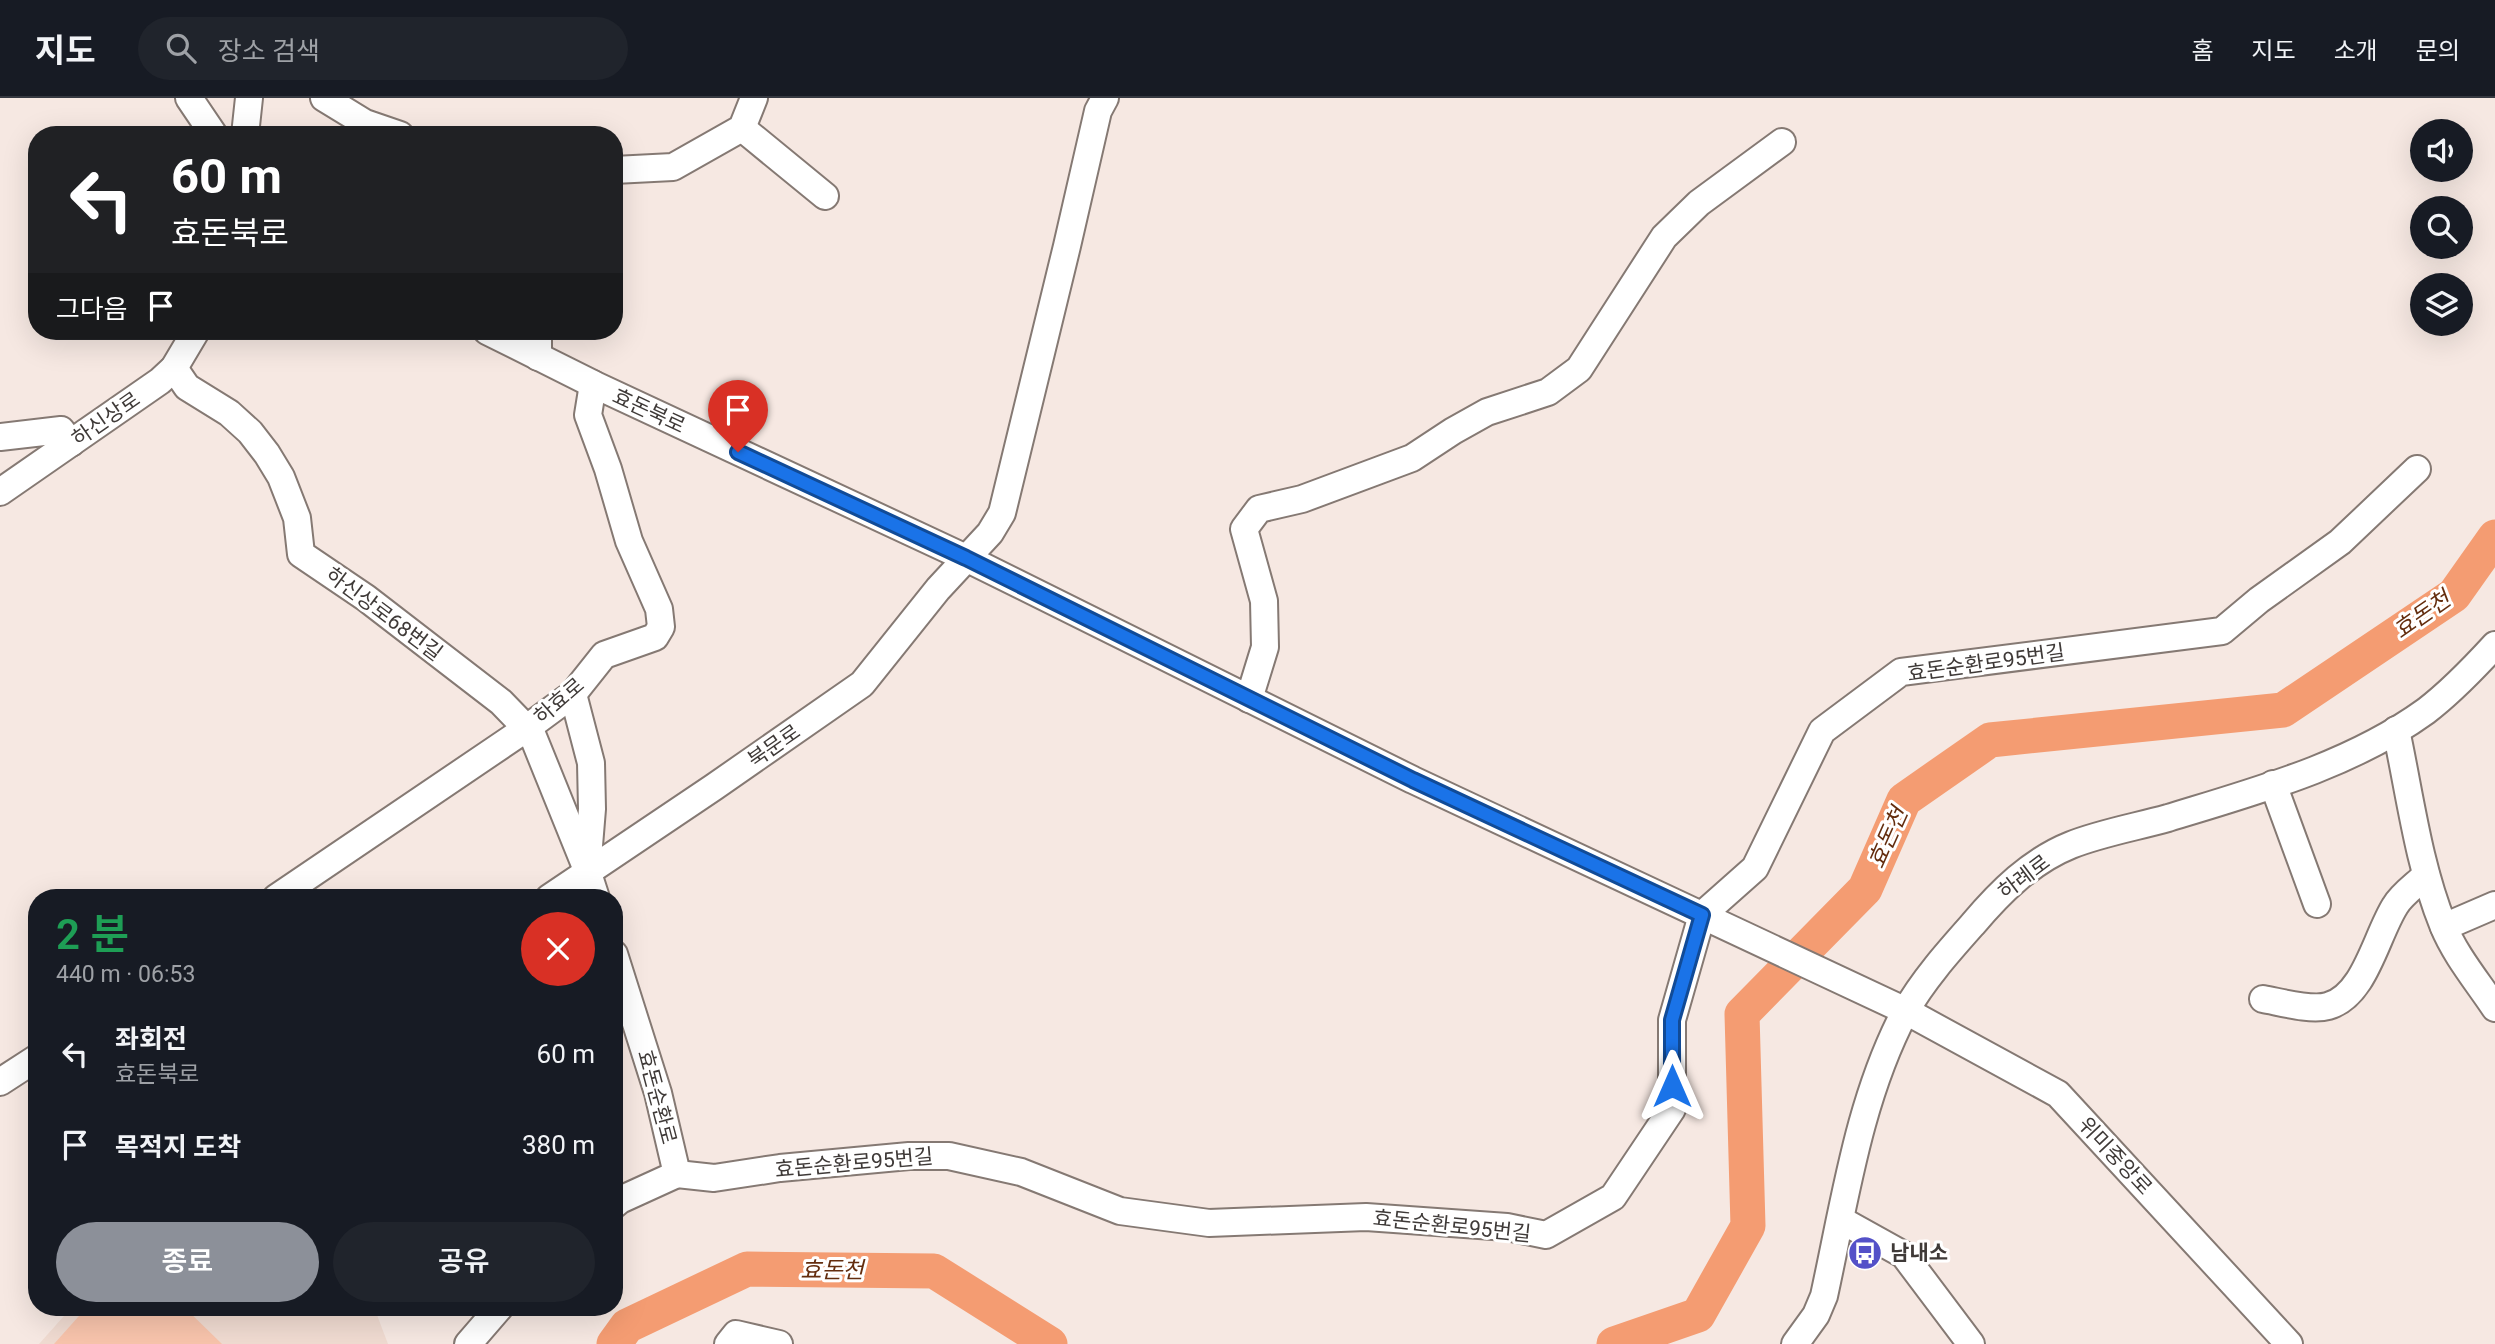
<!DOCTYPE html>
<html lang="ko">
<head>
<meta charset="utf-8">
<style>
  :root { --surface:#171b24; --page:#20242c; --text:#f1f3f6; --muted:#9ea1a6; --line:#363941; --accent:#8c9099 }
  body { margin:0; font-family:Roboto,"Noto Sans KR",sans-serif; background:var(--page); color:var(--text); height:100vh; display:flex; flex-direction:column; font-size:26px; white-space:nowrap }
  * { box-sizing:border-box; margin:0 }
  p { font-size:23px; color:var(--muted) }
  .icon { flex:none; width:38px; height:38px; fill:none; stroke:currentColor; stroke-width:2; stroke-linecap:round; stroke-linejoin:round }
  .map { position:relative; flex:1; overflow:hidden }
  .panel { position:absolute; left:28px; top:791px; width:595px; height:427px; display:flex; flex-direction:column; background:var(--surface); border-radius:28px; box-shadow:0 7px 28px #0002 }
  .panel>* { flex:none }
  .top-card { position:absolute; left:28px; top:28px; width:595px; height:214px; border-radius:28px; box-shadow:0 7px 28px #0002; background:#202124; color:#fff; overflow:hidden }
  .buttons { position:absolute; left:2410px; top:21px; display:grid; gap:14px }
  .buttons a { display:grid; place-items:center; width:63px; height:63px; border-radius:50%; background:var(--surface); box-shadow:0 7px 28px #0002; font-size:35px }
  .pin { position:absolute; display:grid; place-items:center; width:60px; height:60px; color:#fff; margin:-72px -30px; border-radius:50% 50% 50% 0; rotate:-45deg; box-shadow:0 0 7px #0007 }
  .pin .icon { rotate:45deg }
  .me { position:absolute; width:77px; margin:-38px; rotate:0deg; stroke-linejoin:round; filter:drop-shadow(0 0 5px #0008) }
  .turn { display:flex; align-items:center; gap:24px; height:147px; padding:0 28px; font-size:32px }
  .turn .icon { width:91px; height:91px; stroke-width:2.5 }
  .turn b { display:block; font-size:49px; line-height:60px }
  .then { display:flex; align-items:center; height:66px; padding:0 28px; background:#0003; gap:14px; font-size:26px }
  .round { display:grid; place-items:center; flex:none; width:74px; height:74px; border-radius:37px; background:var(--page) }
  .overview { display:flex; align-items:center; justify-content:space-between; height:119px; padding:0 28px }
  h1 { font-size:42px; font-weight:600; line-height:52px; color:#1e9e55 }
  .cta { display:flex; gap:14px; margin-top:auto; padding:14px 28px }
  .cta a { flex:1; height:80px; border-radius:42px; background:var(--accent); color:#fff; font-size:28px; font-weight:600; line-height:80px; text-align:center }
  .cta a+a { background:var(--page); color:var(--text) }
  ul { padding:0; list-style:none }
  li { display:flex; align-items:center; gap:21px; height:91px; padding:0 28px }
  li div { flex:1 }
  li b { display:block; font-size:26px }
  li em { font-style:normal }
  header { display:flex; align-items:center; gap:42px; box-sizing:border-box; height:98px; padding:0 35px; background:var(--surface); border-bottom:2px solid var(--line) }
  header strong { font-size:33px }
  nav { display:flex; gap:38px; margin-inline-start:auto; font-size:24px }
  .search { width:490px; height:63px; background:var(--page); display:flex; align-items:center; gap:18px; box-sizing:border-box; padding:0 24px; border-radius:38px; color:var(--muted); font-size:26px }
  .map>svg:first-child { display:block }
</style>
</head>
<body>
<header>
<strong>지도</strong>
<div class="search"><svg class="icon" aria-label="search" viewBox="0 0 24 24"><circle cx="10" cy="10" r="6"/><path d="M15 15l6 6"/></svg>장소 검색</div>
<nav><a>홈</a><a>지도</a><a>소개</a><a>문의</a></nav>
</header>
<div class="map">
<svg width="2495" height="1246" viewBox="0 0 2495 1246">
  <rect width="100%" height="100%" fill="#f6e8e2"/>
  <!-- built -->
  <polygon fill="#f0dbd1" points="72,1209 374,1209 388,1246 39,1246"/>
  <!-- green -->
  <polygon fill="#f8c4ac" points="87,1209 184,1209 222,1246 54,1246"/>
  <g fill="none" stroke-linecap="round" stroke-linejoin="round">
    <!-- river -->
    <g stroke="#f49c72" stroke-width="35">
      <polyline points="614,1246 627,1228 747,1171 934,1173 1050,1246"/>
      <polyline points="1614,1246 1698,1217 1748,1128 1742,916 1865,791 1904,702 1990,642 2283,612 2454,497 2495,439"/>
    </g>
    <!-- minor casing -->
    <g stroke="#857973" stroke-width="30">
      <g id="minor">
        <polyline points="189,0 214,37"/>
        <polyline points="324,0 365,25 400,37"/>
        <polyline points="742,30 825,98"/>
        <polyline points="245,37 249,0"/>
        <polyline points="614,72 673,69 742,30 754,0"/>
        <polyline points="487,233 593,286 966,460 1413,682 1906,913 2058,996 2289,1246"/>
        <polyline points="538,259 538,233"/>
        <polyline points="174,270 187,289 229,315 250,334 267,356 281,379 297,420 301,456 366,500 501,604 532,636 587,772"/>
        <polyline points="0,339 61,332 71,345"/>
        <polyline points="0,394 160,283 174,270 196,233"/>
        <polyline points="573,596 591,665 592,711 587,772 596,800"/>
        <polyline points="1249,601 1265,549 1264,503 1244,431 1259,411 1302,401 1412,360 1453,333 1487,314 1548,294 1579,271 1664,139 1699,105 1782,44"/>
        <path d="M 2396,632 C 2410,697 2418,765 2443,827 C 2455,857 2477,883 2495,910"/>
        <polyline points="2273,686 2317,806"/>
        <polyline points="276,800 527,630 573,596 604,557 655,539 661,529 659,511 629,443 608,371 588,317 593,286"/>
        <polyline points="549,800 714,689 862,586 938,491 990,435 1002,415 1067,148 1098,13 1105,0"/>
        <polyline points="2444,829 2495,807"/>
        <polyline points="614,856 658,995 677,1076 620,1102 614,1107"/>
        <path d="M 2263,901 C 2280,904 2311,913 2328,908 C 2365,898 2376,838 2395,808 C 2402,796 2416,787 2426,777"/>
        <polyline points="0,984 37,960"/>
        <polyline points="677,1076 714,1080 780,1070 909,1058 949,1058 1021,1074 1120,1113 1209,1125 1366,1119 1507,1129 1546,1137 1613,1099 1672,1011 1672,922 1702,817 1755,770 1822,633 1901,574 2222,533 2259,502 2340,444 2417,371"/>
        <polyline points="1841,1122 1904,1157 1971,1246"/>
        <polyline points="468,1246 500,1209"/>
        <polyline points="728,1246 736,1236 779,1246"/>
        <path d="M 1795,1246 L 1816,1217 L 1824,1198 C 1845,1102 1859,1001 1905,914 C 1923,882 1949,853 1973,826 C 2000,794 2031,763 2071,747 C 2101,735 2136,729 2168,720 C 2256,693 2350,668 2426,613 C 2451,594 2473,571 2495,547"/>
      </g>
    </g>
    <!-- minor -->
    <use href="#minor" stroke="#fff" stroke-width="26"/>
  </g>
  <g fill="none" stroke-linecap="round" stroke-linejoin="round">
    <!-- route casing -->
    <g stroke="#114b97" stroke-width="18">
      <polyline id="route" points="738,354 966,460 1413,682 1702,817 1672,922 1672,988"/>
    </g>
    <!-- route -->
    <use href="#route" stroke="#1a73e8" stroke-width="12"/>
  </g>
  <!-- icons -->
  <defs>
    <g id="bus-disc" transform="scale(1.75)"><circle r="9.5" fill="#5451c8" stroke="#fff"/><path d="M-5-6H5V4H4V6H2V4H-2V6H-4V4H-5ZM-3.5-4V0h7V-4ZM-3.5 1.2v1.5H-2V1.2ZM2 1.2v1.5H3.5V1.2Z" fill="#fff"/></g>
  </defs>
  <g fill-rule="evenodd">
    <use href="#bus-disc" x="1865" y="1155"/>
  </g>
  <g text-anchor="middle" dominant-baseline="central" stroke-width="6" stroke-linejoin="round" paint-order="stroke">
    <!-- street labels -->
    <g font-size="21" fill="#3f3a38" stroke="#fff">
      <text transform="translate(649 313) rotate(25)">효돈북로</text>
      <text transform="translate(106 321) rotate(-35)">하신상로</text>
      <text transform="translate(384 516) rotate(37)">하신상로68번길</text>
      <text transform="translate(1986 565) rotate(-8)">효돈순환로95번길</text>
      <text transform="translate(559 603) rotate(-41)">하효로</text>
      <text transform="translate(774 648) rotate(-35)">북문로</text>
      <text transform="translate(2024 779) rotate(-37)">하례로</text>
      <text transform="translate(657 999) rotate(75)">효돈순환로</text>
      <text transform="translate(2115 1058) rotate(47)">위미중앙로</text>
      <text transform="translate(854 1065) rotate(-5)">효돈순환로95번길</text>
      <text transform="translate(1452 1128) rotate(6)">효돈순환로95번길</text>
    </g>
    <!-- poi labels -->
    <g font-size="21" font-weight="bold" fill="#3f3a38" stroke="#fff" text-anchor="start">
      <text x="1890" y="1155">남내소</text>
    </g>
    <!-- water labels -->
    <g font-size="23" font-style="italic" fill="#642d0e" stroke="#fff">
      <text transform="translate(2422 517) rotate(-35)">효돈천</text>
      <text transform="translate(1888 740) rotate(-66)">효돈천</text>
      <text x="832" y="1172">효돈천</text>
    </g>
  </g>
</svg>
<div class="buttons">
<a><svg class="icon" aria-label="sound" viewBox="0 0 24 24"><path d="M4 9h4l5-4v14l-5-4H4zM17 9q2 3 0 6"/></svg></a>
<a><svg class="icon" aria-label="search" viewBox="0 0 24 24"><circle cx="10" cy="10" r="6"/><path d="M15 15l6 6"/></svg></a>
<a><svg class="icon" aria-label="layers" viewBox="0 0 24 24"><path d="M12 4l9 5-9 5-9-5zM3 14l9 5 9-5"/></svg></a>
</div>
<div class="pin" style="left:738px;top:354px;background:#d93025"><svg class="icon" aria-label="arrive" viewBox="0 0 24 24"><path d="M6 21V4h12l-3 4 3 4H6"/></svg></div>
<svg class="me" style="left:1672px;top:988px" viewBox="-20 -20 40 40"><path d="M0-17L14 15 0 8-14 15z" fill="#1a73e8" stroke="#fff" stroke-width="4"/></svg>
<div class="top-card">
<div class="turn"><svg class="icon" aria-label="left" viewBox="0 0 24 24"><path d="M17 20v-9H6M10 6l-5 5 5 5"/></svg><div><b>60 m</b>효돈북로</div></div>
<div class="then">그다음<svg class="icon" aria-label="arrive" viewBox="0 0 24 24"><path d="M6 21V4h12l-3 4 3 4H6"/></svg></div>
</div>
<section class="panel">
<div class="overview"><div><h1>2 분</h1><p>440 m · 06:53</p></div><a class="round" style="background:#d93025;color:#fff"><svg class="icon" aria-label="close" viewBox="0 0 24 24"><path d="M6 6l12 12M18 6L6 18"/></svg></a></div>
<ul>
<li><svg class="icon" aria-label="left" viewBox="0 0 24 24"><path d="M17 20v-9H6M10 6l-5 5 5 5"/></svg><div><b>좌회전</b><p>효돈북로</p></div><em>60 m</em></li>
<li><svg class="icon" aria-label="arrive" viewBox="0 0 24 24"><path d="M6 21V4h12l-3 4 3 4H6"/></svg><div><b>목적지 도착</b></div><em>380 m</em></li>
</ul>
<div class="cta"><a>종료</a><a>공유</a></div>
</section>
</div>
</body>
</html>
